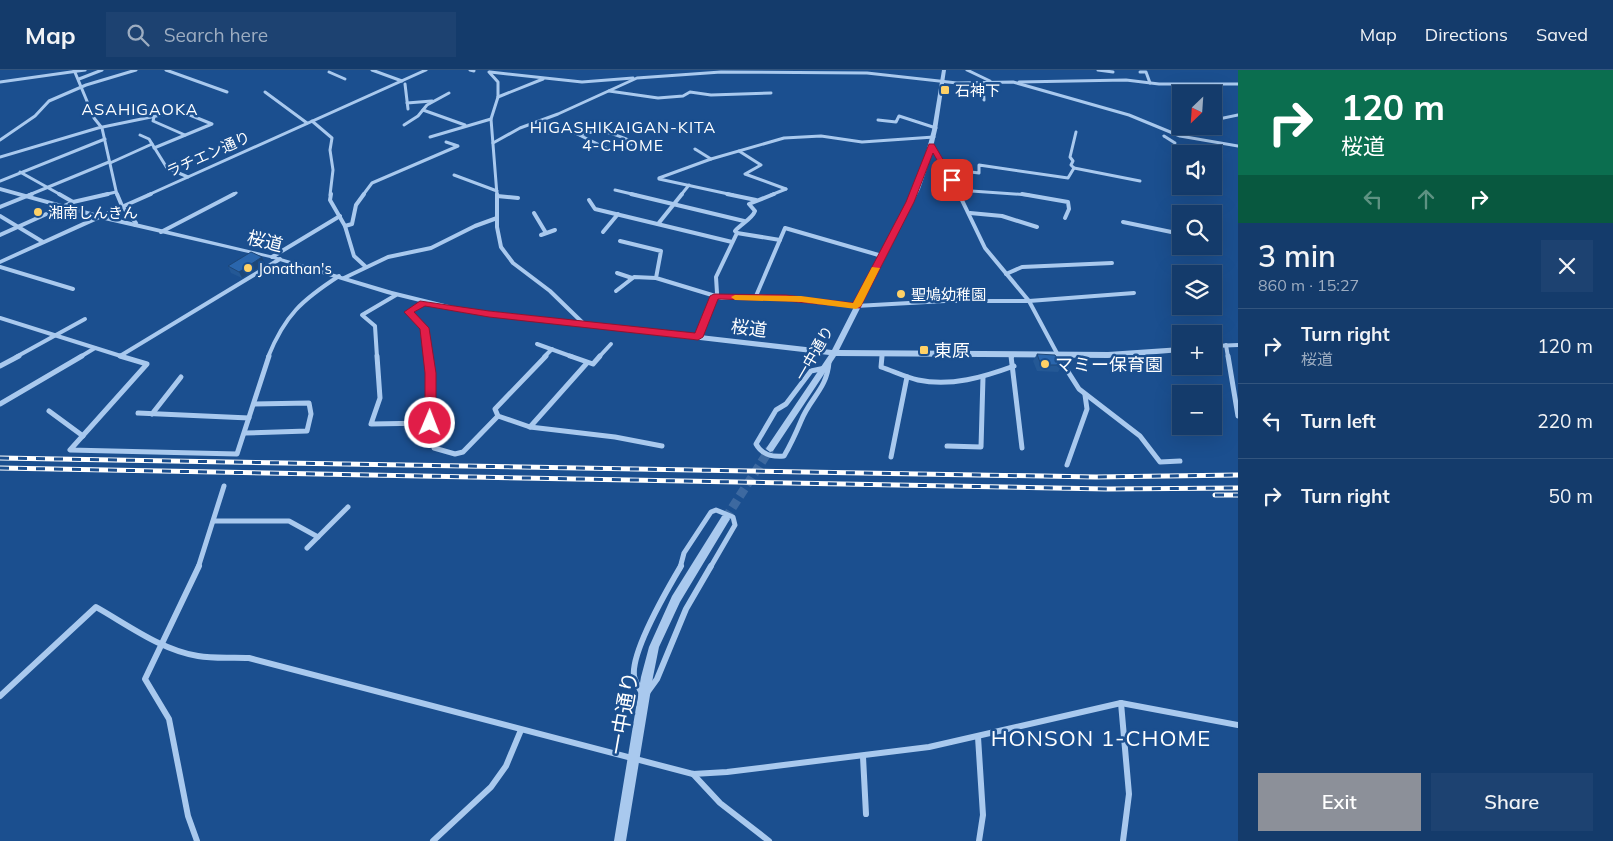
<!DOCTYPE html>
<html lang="en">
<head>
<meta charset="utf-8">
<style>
  :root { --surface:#143b6b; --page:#1d4271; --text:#f1f3f6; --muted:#9dadc1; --line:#33557e; --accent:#8c9099 }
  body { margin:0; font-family:Mulish,"Noto Sans JP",sans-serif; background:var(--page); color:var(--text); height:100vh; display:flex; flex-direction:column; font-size:19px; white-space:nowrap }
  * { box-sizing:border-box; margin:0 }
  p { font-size:16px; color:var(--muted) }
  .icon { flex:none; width:28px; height:28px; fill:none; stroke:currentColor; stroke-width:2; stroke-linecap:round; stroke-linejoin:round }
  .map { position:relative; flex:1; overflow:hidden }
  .drawer { display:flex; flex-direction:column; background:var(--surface); width:375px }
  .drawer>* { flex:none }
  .banner { background:#0b6e4f; color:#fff; overflow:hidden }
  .needle { width:32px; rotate:205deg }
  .buttons { position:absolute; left:1172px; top:15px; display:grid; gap:10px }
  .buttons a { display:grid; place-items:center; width:50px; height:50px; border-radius:0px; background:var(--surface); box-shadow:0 5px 20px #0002,0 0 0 1px var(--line); font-size:25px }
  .pin { position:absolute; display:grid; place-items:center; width:42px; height:42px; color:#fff; margin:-21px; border-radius:10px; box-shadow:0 2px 8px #0006 }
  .me { position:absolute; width:55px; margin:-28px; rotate:1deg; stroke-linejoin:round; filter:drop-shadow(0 0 4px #0008) }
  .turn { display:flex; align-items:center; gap:18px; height:105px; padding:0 20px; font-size:22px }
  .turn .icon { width:65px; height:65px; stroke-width:2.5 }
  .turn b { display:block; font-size:35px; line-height:42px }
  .lanes { display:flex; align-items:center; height:48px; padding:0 20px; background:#0003; justify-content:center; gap:25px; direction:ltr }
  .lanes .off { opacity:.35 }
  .round { display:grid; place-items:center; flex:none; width:52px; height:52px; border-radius:0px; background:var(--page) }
  .head { display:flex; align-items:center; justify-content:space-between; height:85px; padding:0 20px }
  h1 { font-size:30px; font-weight:600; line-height:38px }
  .button { display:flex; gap:10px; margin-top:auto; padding:10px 20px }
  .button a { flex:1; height:58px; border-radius:0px; background:var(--accent); color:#fff; font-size:20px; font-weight:600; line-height:58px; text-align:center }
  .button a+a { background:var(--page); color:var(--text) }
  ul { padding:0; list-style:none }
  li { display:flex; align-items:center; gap:15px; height:75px; padding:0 20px; border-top:1px solid var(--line) }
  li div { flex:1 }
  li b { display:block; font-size:19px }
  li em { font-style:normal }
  header { display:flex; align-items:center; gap:30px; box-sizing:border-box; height:70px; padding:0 25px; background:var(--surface); border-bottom:1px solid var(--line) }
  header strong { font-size:24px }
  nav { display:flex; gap:28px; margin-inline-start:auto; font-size:18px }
  .search { width:350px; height:45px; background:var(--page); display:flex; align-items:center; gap:12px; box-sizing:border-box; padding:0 18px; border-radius:0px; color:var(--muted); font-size:19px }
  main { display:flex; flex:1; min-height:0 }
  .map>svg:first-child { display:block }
</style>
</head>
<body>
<header>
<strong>Map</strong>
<div class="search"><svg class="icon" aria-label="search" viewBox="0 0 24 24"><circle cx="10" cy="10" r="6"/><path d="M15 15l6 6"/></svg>Search here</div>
<nav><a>Map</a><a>Directions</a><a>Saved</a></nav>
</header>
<main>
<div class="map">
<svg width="1238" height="771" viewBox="0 0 1238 771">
  <rect width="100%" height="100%" fill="#1b4f8f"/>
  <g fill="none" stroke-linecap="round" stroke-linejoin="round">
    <!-- tertiary-tunnel -->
    <polyline stroke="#3d69a0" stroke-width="9" stroke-dasharray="9 4.5" stroke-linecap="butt" points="725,449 770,379"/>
    <!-- minor-far3 -->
    <g stroke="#a9c9ee" stroke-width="3">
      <polyline points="74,0 94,48 102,58 117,125"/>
      <polyline points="166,0 227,22"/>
      <polyline points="372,0 402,11"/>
      <polyline points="470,0 474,1"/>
      <polyline points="967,0 990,11"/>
      <polyline points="1098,0 1113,2"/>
      <polyline points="329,2 345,9"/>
      <polyline points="489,2 498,12 498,27 491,49 497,125"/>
      <polyline points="490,2 582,12 633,8"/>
      <polyline points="1140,2 1146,2 1150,13"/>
      <polyline points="79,9 102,0"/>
      <polyline points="0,12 85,0"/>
      <polyline points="1019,12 1126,10 1159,14 1238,14"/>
      <polyline points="983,13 984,30"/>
      <polyline points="405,14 408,39"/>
      <polyline points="609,21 658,28 683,26 690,22 711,25 771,23"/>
      <polyline points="265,22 307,53"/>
      <polyline points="498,27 543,9"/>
      <polyline points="407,33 432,31"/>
      <polyline points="423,40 465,55"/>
      <polyline points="154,47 153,51 185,65"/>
      <polyline points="878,50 896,52 899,46 936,58"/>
      <polyline points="1214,50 1238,45"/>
      <polyline points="312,51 332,68 330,80 333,100 330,125"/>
      <polyline points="404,55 418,46 427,35 449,23"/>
      <polyline points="573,62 608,79"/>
      <polyline points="1175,64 1197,56"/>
      <polyline points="140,65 149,69 167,98 188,107"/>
      <path d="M 580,65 C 599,58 613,63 631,71 L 631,74"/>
      <polyline points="1164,66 1175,73"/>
      <polyline points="430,67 491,49"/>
      <polyline points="0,70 35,46 49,31 86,15 136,0"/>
      <polyline points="493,73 520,58 558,44 637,8 721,2 867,3 957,13 1013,12 1129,45 1180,66 1238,76"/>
      <polyline points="932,76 960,125"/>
      <polyline points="695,79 711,89"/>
      <polyline points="739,81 761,95 745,104 786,119"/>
      <polyline points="0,87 98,58 180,41 212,54 154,78"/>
      <polyline points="110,93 152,74"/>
      <polyline points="1074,98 1140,111"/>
      <polyline points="946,99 979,103 979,95 1068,108 1074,98 1071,95 1073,91 1070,87 1076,62"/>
      <polyline points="20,102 61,125"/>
      <polyline points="454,105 497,121"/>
      <polyline points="659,108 711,89 784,68 821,66 862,72 934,67"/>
      <polyline points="659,109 733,125"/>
      <polyline points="0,111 105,69"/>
      <polyline points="615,120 636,125"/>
      <polyline points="957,120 1029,125"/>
      <polyline points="29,125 109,92"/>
      <polyline points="103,125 116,122"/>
      <polyline points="148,125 426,0"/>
      <polyline points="232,125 236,123"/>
      <polyline points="363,125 372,113 458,76 446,72"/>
      <polyline points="681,125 689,115"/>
      <polyline points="771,125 786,119"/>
    </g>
    <!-- minor-far2 -->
    <g stroke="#a9c9ee" stroke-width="4">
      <polyline points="59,124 73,132"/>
      <polyline points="117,124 122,136 136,153 135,155"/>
      <polyline points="331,124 330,130 345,156 354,186 366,197"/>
      <polyline points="497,124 497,157 501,177 513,193 550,221 585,255"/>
      <polyline points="631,124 744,151"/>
      <polyline points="727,124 756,130"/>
      <polyline points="959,124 985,178 1029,231 1059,287"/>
      <polyline points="1022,124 1068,132 1069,139 1065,148"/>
      <polyline points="497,126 518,128"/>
      <polyline points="589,130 595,139 732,172"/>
      <polyline points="0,137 32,124"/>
      <polyline points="534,143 546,163"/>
      <polyline points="970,143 1002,146 1037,157"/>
      <polyline points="0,146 43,172"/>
      <polyline points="99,147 151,124"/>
      <polyline points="1123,152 1181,164"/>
      <polyline points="658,154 682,124"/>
      <polyline points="345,156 352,154 356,135 364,124"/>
      <polyline points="161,162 234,124"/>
      <polyline points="603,162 618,144"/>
      <polyline points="737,163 780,170"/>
      <polyline points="0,165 73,132 108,124"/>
      <polyline points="541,165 555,160"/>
      <polyline points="620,171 661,181 656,208 722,228 756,226 856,236 945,231 1029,231 1134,223"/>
      <polyline points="272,187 340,146"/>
      <polyline points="0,197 73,219"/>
      <polyline points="617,203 632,208"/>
      <polyline points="1006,204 1022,197 1112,193"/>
      <polyline points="344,208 388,187 431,178 475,156 497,148"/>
      <polyline points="616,221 634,207 656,208"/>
      <polyline points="756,226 785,158 882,186"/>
      <polyline points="423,233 409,242 424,258 429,287"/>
      <polyline points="0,248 124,287"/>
      <path d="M 698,267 L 717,223 L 716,207 L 737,163 L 735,161 C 741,154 752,149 755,141 L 749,134 L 774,124"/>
      <polyline points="537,274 573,287"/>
      <polyline points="1226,275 1228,287"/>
      <polyline points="1011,285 1012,287"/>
      <polyline points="120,286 280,189"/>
      <polyline points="16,287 85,249"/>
      <polyline points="80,287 95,278"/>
      <path d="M 268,287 C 285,245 302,230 339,206"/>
      <polyline points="377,287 375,256 362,245 396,225"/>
      <polyline points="544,287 552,279"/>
      <polyline points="599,287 611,274"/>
      <polyline points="882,287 882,284"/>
    </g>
    <!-- minor-far1 -->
    <g stroke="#a9c9ee" stroke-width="5">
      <polyline points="120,286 147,294 70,380 237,384 269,286"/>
      <polyline points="377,286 380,328 371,354 430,353"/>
      <polyline points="428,286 434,378 455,384 463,382 498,346"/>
      <polyline points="546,286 495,339 498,346 530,357 587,293"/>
      <polyline points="570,286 593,294 600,286"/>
      <path d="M 882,286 L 881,297 C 893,301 905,307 918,310 C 951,317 984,307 1014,296"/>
      <polyline points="1011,286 1022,378"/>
      <polyline points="1058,286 1079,319 1140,366 1160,392 1180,391"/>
      <polyline points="1228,286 1238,346"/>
      <polyline points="0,296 19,286"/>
      <path d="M 825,298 L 811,301 L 786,334 L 776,340 L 756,374 C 762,385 772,387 784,386 C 791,374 796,363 801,351 C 810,328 827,319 829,292"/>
      <polyline points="0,334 82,286"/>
      <polyline points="49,341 83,366"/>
      <polyline points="138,343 249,348"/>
      <polyline points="152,344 181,307"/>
      <polyline points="530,357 615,367 662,376"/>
      <polyline points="245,363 307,361 311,344 309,333 254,334"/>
      <polyline points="947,376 981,377 983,307"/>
      <polyline points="891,387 907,307"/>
      <polyline points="1067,395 1087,339 1085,325"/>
      <polyline points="214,451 289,451 318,467"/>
      <polyline points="307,478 348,437"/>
      <polyline points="198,498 224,416"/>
      <polyline points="680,498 684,483 711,442 716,440 733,447 735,455 710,498"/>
    </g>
    <!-- minor -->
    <g stroke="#a9c9ee" stroke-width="6">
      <path d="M 681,496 C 668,518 631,582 634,606 C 635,612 641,621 644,627 L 657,609 L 686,539 L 711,496"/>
      <path d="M 0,626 L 96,537 C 128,555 161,580 198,586 C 215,589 232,587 249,588 L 693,704 L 727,702 L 929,677 L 1121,633 L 1238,655"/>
      <polyline points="1121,633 1129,724 1123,771"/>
      <polyline points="978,667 983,745 979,771"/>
      <polyline points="863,687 866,744"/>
      <polyline points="693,704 720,733 769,771"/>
      <polyline points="197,771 188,746 169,649 145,609 199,496"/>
      <polyline points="433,771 491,717 506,696 521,660"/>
    </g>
    <!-- tertiary -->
    <g fill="#a9c9ee" fill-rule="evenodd">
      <polygon points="942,0 946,0 937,60 930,90 920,119 839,280 1108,282 1181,277 1181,282 1108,288 836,286 773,381 770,382 766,379 767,377 829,285 461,242 387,224 270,188 100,149 0,194 0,190 94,147 0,121 0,117 102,145 274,186 392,221 461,238 832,280 914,119 924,90 932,60"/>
      <polygon points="1238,273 1238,277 1214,278 1214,274"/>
      <polygon points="725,445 728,446 730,449 680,532 659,577 653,607 626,771 614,771 641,607 649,577 672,526 722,446"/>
    </g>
    <!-- rail casing -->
    <g stroke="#fff" stroke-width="5">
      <g id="rail">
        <polyline points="0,388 1096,407 1238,405"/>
        <polyline points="0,398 1107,419 1238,418"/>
        <polyline points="1215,425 1238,425"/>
      </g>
    </g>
    <!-- rail -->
    <use href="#rail" stroke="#1b4f8f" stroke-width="3" stroke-dasharray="9" stroke-linecap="butt"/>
  </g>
  <!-- wall -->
  <g fill="#245895">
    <polygon points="265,194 242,208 231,203 228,196"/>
    <polygon points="1037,284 1062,295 1058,302 1037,301 1033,291"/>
  </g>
  <!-- shaded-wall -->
  <polygon fill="#1d4779" points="262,187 265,194 242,208 239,202"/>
  <!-- building -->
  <g fill="#2a66ad" stroke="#1d4779">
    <polygon points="251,182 262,187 239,202 228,196"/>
    <polygon points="1037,284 1055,285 1062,295 1041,295"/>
  </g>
  <!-- route -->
  <polygon fill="#e11d48" stroke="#92132f" points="929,74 934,74 955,110 949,111 933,83 914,132 860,238 786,231 718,229 703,267 698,270 489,247 425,236 414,242 429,258 436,303 436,353 430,357 425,353 425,303 420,259 404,242 420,231 489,241 695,263 710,226 714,224 786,225 853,233 906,132"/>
  <!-- slow -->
  <polygon fill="#f59e0b" points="872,197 880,198 861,236 856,239 801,232 735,230 731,227 735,225 801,226 853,233"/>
  <!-- markers -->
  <g fill="#ffd166" stroke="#1b4f8f" stroke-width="2">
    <rect x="940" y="15" width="10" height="10" rx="2.5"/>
    <circle cx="38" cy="142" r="5"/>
    <circle cx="248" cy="198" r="5"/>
    <circle cx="901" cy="224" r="5"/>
    <rect x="919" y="275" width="10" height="10" rx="2.5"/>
    <circle cx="1045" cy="294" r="5"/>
  </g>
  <g text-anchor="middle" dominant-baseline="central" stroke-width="5" stroke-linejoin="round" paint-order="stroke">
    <!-- far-poi labels -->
    <g font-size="15" fill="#fff" stroke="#1b4f8f" text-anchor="start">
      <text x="955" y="20">石神下</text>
      <text x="48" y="142">湘南しんきん</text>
      <text x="258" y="198">Jonathan's</text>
      <text x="911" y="224">聖鳩幼稚園</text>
    </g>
    <!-- far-street labels -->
    <g font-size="15" fill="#fff" stroke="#1b4f8f">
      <text transform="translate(208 84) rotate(-24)">ラチエン通り</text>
      <text transform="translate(814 283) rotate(-60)">一中通り</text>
    </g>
    <!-- far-neighbourhood labels -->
    <g font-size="16" letter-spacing="1" fill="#fff" stroke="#1b4f8f">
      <text x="140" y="39">ASAHIGAOKA</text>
      <text x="623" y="57">HIGASHIKAIGAN-KITA<tspan x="623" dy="18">4-CHOME</tspan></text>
    </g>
    <!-- street labels -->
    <g font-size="18" fill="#fff" stroke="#1b4f8f">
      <text transform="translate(265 171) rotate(14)">桜道</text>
      <text transform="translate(749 258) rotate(7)">桜道</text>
    </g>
    <!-- poi labels -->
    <g font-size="18" fill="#fff" stroke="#1b4f8f" text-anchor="start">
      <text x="934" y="280">東原</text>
      <text x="1055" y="294">マミー保育園</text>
    </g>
    <!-- near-street labels -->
    <g font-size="21" fill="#fff" stroke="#1b4f8f">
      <text transform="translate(623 643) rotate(-80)">一中通り</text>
    </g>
    <!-- near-neighbourhood labels -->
    <g font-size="22" letter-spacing="1" fill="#fff" stroke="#1b4f8f">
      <text x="1101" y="668">HONSON 1-CHOME</text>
    </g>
  </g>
</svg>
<div class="buttons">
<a><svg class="needle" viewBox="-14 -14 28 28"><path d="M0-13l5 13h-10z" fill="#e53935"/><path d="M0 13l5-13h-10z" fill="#9dadc1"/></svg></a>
<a><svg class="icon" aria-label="sound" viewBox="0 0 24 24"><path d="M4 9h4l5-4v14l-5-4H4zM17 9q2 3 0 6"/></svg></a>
<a><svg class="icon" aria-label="search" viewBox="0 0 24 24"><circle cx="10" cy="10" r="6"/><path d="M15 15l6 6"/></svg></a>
<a><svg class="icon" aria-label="layers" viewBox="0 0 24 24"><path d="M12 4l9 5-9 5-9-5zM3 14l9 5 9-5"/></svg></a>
<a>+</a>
<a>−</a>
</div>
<div class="pin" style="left:952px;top:110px;background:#d93025"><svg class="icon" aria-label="arrive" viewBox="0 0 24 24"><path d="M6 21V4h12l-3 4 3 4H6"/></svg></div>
<svg class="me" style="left:430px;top:353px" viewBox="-20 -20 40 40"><circle r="17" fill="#e11d48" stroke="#fff" stroke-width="3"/><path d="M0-11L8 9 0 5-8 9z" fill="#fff"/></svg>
</div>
<section class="drawer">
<div class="banner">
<div class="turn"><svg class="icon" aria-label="right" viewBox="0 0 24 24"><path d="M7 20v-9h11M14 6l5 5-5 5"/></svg><div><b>120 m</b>桜道</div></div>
<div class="lanes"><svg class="icon off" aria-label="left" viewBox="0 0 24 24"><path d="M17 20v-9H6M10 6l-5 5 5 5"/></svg><svg class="icon off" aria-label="ahead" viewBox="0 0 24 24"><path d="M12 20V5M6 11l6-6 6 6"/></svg><svg class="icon" aria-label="right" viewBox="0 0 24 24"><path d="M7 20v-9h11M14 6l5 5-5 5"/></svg></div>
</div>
<div class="head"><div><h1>3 min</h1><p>860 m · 15:27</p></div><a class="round"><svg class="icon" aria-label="close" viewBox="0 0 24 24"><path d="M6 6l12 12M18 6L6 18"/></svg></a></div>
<ul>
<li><svg class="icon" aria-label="right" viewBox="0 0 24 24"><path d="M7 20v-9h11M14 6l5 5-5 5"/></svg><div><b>Turn right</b><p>桜道</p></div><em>120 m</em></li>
<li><svg class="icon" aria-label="left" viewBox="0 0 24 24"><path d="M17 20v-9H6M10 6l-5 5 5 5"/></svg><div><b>Turn left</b></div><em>220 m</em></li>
<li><svg class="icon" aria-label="right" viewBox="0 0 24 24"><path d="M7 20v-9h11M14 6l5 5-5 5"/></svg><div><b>Turn right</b></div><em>50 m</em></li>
</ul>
<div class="button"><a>Exit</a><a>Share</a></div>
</section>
</main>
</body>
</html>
